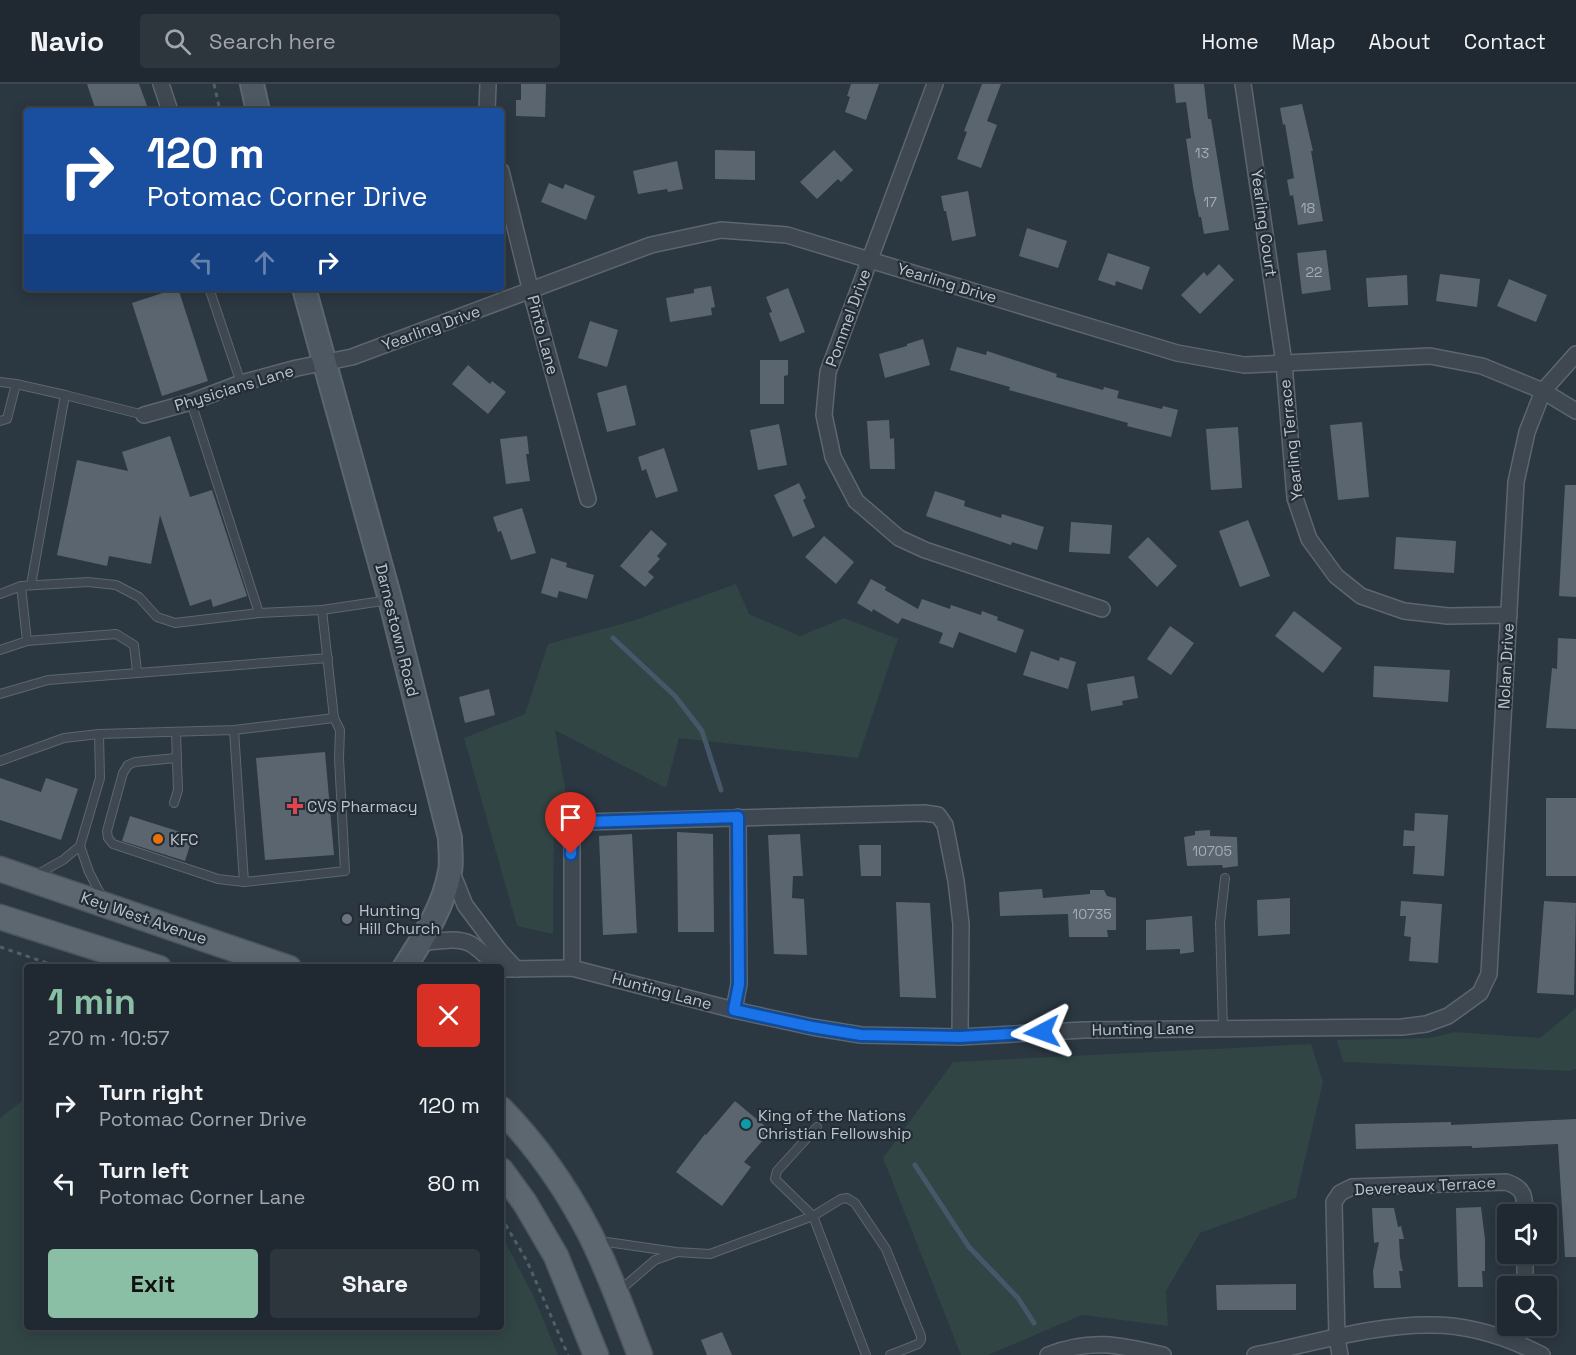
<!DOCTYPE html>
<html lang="en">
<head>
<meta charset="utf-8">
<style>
  :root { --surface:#202931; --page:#2d353d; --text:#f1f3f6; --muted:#a2a6ab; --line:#3d454d; --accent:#8abfa5 }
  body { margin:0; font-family:"Space Grotesk",sans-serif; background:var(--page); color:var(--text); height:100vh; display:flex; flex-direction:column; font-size:22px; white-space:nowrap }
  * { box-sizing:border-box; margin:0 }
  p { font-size:20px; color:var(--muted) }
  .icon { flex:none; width:33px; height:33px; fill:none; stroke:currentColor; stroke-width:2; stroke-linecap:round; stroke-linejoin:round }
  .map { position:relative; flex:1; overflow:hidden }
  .sheet { position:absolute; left:24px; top:880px; width:480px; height:366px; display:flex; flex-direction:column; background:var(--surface); border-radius:6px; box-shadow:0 3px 15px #0003,0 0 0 2px var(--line) }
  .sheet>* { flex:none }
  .banner { position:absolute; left:24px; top:24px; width:480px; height:183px; border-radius:6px; box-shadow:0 3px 15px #0003,0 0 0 2px var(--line); background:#1a4fa0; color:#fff; overflow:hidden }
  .tools { position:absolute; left:1497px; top:1120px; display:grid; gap:12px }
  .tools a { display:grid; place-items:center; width:60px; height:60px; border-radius:6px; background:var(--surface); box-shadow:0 3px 15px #0003,0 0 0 2px var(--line); font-size:30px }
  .pin { position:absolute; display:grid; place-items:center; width:51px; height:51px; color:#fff; margin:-62px -26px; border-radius:50% 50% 50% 0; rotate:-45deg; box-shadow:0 0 6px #0007 }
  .pin .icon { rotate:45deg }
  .me { position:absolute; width:66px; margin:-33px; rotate:266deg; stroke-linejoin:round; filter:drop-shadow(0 0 4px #0008) }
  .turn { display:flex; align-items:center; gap:21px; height:126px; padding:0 24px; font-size:27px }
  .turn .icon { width:78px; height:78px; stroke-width:2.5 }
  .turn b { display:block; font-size:42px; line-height:51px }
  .lanes { display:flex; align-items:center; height:57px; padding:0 24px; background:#0003; justify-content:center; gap:30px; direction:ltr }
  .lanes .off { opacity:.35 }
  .round { display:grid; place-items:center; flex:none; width:63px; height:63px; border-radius:6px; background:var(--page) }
  .headline { display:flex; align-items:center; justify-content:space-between; height:102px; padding:0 24px }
  h1 { font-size:36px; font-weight:700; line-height:45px; color:var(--accent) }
  .button { display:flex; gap:12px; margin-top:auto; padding:12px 24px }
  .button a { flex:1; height:69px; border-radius:6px; background:var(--accent); color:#111; font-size:24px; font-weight:700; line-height:69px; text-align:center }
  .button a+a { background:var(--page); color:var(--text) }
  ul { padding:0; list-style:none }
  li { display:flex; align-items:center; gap:18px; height:78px; padding:0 24px }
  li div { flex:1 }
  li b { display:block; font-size:22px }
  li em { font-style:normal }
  header { display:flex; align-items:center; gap:36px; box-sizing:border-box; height:84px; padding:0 30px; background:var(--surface); border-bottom:2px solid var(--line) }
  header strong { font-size:28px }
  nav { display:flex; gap:33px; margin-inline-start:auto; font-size:21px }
  .search { width:420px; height:54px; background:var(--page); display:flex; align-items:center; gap:15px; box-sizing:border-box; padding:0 21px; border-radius:6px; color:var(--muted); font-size:22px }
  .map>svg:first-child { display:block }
</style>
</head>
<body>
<header>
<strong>Navio</strong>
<div class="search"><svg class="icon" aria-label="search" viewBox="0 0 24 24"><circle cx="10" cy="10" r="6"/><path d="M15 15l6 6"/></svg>Search here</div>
<nav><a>Home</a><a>Map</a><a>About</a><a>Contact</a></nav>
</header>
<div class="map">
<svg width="1576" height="1271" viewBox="0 0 1576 1271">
  <rect width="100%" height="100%" fill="#2b3741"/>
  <!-- green -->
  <g fill="#304544">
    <polygon points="736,500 749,530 800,552 844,534 898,555 858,674 679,654 666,704 555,646 568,721 554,745 553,850 517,842 464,654 525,630 548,560 632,537"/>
    <polygon points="1576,924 1576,985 1571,987 1343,978 1337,956 1429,954 1455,948 1540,954"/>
    <polygon points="1311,960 1323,998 1296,1114 1200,1149 1166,1207 1168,1242 1082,1231 988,1271 961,1271 883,1074 953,978"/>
    <polygon points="27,1013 27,1244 501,1244 501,1150 534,1213 558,1271 0,1271 0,1034"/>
  </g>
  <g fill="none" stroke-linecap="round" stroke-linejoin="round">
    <!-- stream -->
    <g stroke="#455869" stroke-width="5">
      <polyline points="613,554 675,612 702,647 721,706"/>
      <polyline points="915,1081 969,1163 1018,1214 1034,1239"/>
    </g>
  </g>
  <!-- building -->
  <g fill="#5a6570">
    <polygon points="87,0 139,0 149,27 96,27"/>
    <polygon points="521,0 546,0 545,33 516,32 516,16 521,16"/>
    <polygon points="851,0 879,0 866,36 845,28 850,13 847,12"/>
    <polygon points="982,0 1001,0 987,37 997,41 981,84 957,75 967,48 964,47"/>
    <polygon points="1174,0 1204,0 1208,35 1211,35 1229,146 1204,150 1201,133 1199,133 1193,103 1186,55 1191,54 1186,18 1176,19"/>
    <polygon points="1302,20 1313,67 1311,67 1323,137 1298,141 1293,111 1290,112 1287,96 1294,94 1285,40 1283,41 1280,24"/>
    <polygon points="715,66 755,67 755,96 715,95"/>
    <polygon points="834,66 853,86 841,98 838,95 817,115 800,98"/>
    <polygon points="677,77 683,105 668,108 667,105 638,110 633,87"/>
    <polygon points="549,99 563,105 565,100 595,112 586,136 541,118"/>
    <polygon points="968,107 976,152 952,157 946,127 944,127 941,112"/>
    <polygon points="1027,144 1067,157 1058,184 1019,172"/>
    <polygon points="1326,166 1331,206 1302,210 1297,169"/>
    <polygon points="1108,169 1150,183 1142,206 1116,197 1115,202 1098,196"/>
    <polygon points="1219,180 1234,196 1200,230 1181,211 1204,188 1207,192"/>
    <polygon points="1440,190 1480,195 1477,223 1436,217"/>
    <polygon points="1407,191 1408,221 1368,223 1366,194"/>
    <polygon points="1509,195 1547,211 1536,238 1497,222"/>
    <polygon points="711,202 715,223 711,224 712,231 670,238 666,214 694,209 694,205"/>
    <polygon points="178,204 208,297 162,312 132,219"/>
    <polygon points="788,204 805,248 780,258 769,229 772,228 766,213"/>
    <polygon points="590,237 618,246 607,283 578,274"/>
    <polygon points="923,255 930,281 885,294 879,270 907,262 907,260"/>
    <polygon points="957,263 986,271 987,267 1057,290 1056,293 1103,306 1104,303 1119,307 1117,314 1162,325 1163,322 1178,326 1171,353 1127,342 1128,339 1009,306 1010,303 950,286"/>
    <polygon points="760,276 788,276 788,291 784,292 784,320 760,320"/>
    <polygon points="468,281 490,300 492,297 506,308 488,330 452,300"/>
    <polygon points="626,301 636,341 607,348 597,309"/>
    <polygon points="889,336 890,355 894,354 895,385 870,385 867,337"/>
    <polygon points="1362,338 1369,413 1338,416 1330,341"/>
    <polygon points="779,340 787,381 758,386 750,346"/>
    <polygon points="1238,343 1242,404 1211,406 1206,345"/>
    <polygon points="170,352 190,413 212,406 247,512 213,523 211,515 190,522 160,431 151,480 109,472 107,482 57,471 77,376 128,387 122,368"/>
    <polygon points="527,352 529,370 526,370 530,397 506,400 500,355"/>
    <polygon points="664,364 678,407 656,414 646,385 642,387 638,373"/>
    <polygon points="799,399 806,414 803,416 815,443 793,453 774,411"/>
    <polygon points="1565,401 1576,401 1576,513 1559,512"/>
    <polygon points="935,407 965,417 964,422 1001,434 1002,430 1044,443 1037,466 1012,458 1011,461 926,432"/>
    <polygon points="522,424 536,469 511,476 501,447 498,448 493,433"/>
    <polygon points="1248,436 1270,492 1240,503 1219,447"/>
    <polygon points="1071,438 1112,441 1110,470 1069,468"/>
    <polygon points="651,446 667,460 657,472 660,475 648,488 654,493 645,503 620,482"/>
    <polygon points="824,452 854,478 836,500 805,473"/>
    <polygon points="1148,453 1177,482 1157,503 1128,473"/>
    <polygon points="1396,453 1456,457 1454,489 1394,485"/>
    <polygon points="551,474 567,479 566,483 594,491 587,515 559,507 557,514 541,509"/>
    <polygon points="871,495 886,503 885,506 918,525 922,515 950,525 951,521 981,531 982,527 998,533 997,536 1024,546 1016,569 959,548 953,564 939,559 943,549 902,534 898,540 873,525 872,528 857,519"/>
    <polygon points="1294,527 1342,564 1323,589 1275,552"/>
    <polygon points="1170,542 1194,559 1171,591 1147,575"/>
    <polygon points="1558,554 1576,555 1576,645 1546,644 1552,584 1557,585"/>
    <polygon points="1031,567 1059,577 1060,573 1076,578 1068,605 1023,591"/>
    <polygon points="1374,582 1450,586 1448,618 1373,613"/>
    <polygon points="1134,592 1138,614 1122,617 1123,621 1091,627 1087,600"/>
    <polygon points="489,605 495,631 465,639 459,613"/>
    <polygon points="325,668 334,771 265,776 256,674"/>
    <polygon points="0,694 41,708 46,694 78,705 61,756 0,736"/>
    <rect x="1546" y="714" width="30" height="78"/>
    <polygon points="1415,729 1448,731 1444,792 1413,790 1415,762 1403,762 1404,746 1414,747"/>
    <polygon points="130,732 193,752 185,777 122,757"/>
    <polygon points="1210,746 1210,752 1237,753 1238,782 1223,784 1222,781 1187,782 1184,753 1195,751 1195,747"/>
    <polygon points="677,748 713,750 714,848 678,848"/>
    <polygon points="632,750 637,849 603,851 599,752"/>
    <polygon points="800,750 803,792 793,792 792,814 804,815 807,871 774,870 768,751"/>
    <polygon points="859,761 881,761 881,792 861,792"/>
    <polygon points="1042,805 1043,814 1090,810 1090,806 1104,806 1107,812 1116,814 1116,846 1107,846 1108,853 1069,853 1068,830 1000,832 999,808"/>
    <polygon points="1290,814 1290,850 1258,852 1257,816"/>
    <polygon points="1401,817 1442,820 1438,879 1409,877 1411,853 1404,852 1406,832 1400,832"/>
    <polygon points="1544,817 1576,819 1574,911 1537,909"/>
    <polygon points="896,818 930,819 936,914 900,913"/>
    <polygon points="1192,832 1194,868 1180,870 1180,865 1146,866 1146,836"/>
    <polygon points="735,1017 771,1047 744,1078 751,1083 722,1122 676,1088 705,1050 706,1051"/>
    <polygon points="1576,1035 1576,1173 1565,1173 1558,1060 1472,1064 1472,1062 1356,1065 1355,1040 1451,1038 1451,1041"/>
    <polygon points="1481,1123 1485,1155 1485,1187 1482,1187 1483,1203 1458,1203 1456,1124"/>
    <polygon points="1372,1124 1394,1124 1398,1143 1401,1142 1404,1155 1399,1155 1400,1173 1403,1187 1399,1187 1401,1204 1374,1204 1373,1187 1379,1158 1374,1159"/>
    <polygon points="1296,1200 1296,1226 1217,1226 1216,1201"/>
    <polygon points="722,1248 732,1271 707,1271 701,1256"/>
  </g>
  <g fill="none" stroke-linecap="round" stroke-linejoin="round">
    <!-- service casing -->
    <g stroke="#5d666e" stroke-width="10">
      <g id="service">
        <polyline points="209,204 241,299"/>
        <polyline points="0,298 16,300 7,335 0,337"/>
        <polyline points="16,300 65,311"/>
        <polyline points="191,318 259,529"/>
        <polyline points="31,501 65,311 144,331"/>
        <polyline points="0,510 21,502 88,498 116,501 139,513 157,533 175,539 259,529 322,526 389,516"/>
        <polyline points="322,526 334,634"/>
        <polyline points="27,557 116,550 134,561 137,587"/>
        <polyline points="0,566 27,557 21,502"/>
        <polyline points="0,610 48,596 328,574"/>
        <polyline points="176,674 135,678 128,681 123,689 107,747 108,754 113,760 218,795 244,798"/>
        <polyline points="0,677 64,654 99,650 234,646 334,634 340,646 339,674 345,787 244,798 234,646"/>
        <polyline points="174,719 178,706 176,648"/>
        <polyline points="80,762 100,694 99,650"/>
        <polyline points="36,791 63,776 80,762 89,788 103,815"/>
        <polyline points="1223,944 1220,839 1225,794"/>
        <polyline points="817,1043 777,1087 775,1095 813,1132 866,1271"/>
        <polyline points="600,1157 676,1168 710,1170 813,1132 841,1115 847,1114 855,1119 886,1165 921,1252 921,1256 918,1260 890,1271"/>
        <polyline points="619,1207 655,1176 675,1169"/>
      </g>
    </g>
    <!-- minor casing -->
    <g stroke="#5d666e" stroke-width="18">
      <g id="minor">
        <polyline points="161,0 170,27"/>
        <polyline points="935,0 828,288 824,331 833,373 856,417 899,454 925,466 1102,525"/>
        <polyline points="1243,0 1284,279 1295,414 1309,455 1336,492 1361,512 1404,527 1448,532 1509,531"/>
        <polyline points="487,27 488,0"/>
        <polyline points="501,87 531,208 588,415"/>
        <polyline points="144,331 191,318 241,299 297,284 352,273 651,161 721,146 787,151 1177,269 1244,281 1430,272 1482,282 1543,307 1576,327"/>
        <polyline points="451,786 465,821 498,865 516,885"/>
        <path d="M 419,859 C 435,858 457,852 471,860 C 482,867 490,877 501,884"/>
        <polyline points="501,884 504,885 572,884 734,926 812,943 861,951 960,953 1084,946 1402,943 1426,940 1448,932 1480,909 1489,890 1516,398 1527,348 1543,307 1576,270"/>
        <polyline points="572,884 572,753 576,744 585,738 924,729 938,731 945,741 956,797 961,840 960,953"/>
        <polyline points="734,926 739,900 738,733"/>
        <polyline points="1525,1203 1525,1170"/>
        <polyline points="1515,1258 1522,1242"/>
        <path d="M 1048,1271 C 1091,1254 1120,1261 1163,1271"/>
        <path d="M 1255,1271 C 1312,1260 1374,1240 1432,1241 C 1470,1241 1509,1254 1542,1271"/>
        <path d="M 1340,1271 L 1337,1254 L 1334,1118 L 1340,1109 L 1352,1103 L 1506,1098 C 1525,1104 1525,1113 1525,1131"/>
      </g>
    </g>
    <!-- secondary casing -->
    <g stroke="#5d666e" stroke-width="26">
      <g id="secondary">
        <polyline points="252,0 258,27"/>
        <path d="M 304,204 L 390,515 L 450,754 C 450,765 452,777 450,787 C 444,823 423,854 404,884"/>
      </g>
    </g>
    <!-- primary casing -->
    <g stroke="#4c545d" stroke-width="27">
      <g id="primary">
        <polyline points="0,785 289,884"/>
        <polyline points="0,833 159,884"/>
        <path d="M 501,1025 C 536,1061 566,1104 589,1148 C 609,1187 624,1230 640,1271"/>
        <polyline points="501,1086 525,1119 556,1172 596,1271"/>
      </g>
    </g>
    <!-- path -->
    <g stroke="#4f6162" stroke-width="3" stroke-dasharray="4.5 4.5" stroke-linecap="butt">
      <polyline points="214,0 220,27"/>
      <polyline points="0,863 62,884"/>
      <polyline points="501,1133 527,1177 568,1271"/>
    </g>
    <!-- service -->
    <use href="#service" stroke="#3f4851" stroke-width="8"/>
    <!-- minor -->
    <use href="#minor" stroke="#3f4851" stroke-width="15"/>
    <!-- secondary -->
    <use href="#secondary" stroke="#4d5863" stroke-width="22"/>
    <!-- primary -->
    <use href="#primary" stroke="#5d6770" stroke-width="24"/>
  </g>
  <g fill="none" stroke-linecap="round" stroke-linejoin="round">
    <!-- route casing -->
    <g stroke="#114b97" stroke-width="15">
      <path id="route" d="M 571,770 C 572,754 571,748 585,738 L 738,733 L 739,900 L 734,926 L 812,943 L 861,951 L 960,953 L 1042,948"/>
    </g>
    <!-- route -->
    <use href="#route" stroke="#1a73e8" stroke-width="10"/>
  </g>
  <!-- markers -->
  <path fill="#e0444e" stroke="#232d36" stroke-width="2" d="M292 713h6v6h6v6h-6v6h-6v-6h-6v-6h6z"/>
  <circle fill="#e8710a" stroke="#232d36" stroke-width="2" cx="158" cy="755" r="6"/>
  <circle fill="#6b7280" stroke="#232d36" stroke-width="2" cx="347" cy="835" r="6"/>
  <circle fill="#0f9aa8" stroke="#232d36" stroke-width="2" cx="746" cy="1040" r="6"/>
  <g text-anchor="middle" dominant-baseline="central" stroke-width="4.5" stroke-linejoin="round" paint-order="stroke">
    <!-- number labels -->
    <g font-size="14" fill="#a4acb4">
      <text x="1202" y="69">13</text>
      <text x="1210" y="118">17</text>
      <text x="1308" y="124">18</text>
      <text x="1314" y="188">22</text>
      <text x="1212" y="767">10705</text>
      <text x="1092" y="830">10735</text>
    </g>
    <!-- street labels -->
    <g font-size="16" fill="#bcc3cb" stroke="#232d36">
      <text transform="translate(1264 139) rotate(82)">Yearling Court</text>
      <text transform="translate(947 199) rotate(17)">Yearling Drive</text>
      <text transform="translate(848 234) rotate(-70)">Pommel Drive</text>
      <text transform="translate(431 244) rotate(-20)">Yearling Drive</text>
      <text transform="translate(543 251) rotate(75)">Pinto Lane</text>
      <text transform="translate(234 304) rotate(-17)">Physicians Lane</text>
      <text transform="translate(1291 356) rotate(-96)">Yearling Terrace</text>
      <text transform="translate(397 546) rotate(76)">Darnestown Road</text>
      <text transform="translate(1506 582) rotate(-87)">Nolan Drive</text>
      <text transform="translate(144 834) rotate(19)">Key West Avenue</text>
      <text transform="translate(662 907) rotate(15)">Hunting Lane</text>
      <text transform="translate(1143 945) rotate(-1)">Hunting Lane</text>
      <text transform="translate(1425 1102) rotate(-3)">Devereaux Terrace</text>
    </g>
    <!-- poi labels -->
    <g font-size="16" fill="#bcc3cb" stroke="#232d36" text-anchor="start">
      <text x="307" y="722">CVS Pharmacy</text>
      <text x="170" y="755">KFC</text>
      <text x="359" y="826">Hunting<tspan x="359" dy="18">Hill Church</tspan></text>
      <text x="758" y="1031">King of the Nations<tspan x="758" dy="18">Christian Fellowship</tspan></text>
    </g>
  </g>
</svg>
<div class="tools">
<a><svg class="icon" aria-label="sound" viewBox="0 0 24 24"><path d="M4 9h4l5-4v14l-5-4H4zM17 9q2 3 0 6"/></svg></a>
<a><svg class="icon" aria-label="search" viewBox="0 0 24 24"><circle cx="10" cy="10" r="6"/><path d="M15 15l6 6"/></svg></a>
</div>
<div class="pin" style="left:571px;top:770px;background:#d93025"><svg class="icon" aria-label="arrive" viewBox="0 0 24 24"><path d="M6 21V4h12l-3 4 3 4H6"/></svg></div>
<svg class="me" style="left:1042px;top:948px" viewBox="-20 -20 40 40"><path d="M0-17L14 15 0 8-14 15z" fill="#1a73e8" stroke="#fff" stroke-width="4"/></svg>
<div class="banner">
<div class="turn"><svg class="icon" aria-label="right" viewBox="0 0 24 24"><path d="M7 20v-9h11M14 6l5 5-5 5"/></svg><div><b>120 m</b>Potomac Corner Drive</div></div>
<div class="lanes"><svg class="icon off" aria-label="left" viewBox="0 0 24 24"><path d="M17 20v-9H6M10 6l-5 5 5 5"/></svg><svg class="icon off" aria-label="ahead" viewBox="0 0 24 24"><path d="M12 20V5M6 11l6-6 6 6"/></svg><svg class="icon" aria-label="right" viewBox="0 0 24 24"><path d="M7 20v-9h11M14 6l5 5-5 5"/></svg></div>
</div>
<section class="sheet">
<div class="headline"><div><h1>1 min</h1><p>270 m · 10:57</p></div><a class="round" style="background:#d93025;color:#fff"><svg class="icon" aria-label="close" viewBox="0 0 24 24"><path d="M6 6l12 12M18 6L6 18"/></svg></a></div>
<ul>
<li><svg class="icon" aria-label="right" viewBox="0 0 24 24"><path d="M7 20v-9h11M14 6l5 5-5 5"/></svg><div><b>Turn right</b><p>Potomac Corner Drive</p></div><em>120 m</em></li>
<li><svg class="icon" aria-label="left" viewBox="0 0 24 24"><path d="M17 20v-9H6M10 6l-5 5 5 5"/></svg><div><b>Turn left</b><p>Potomac Corner Lane</p></div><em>80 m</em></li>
</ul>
<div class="button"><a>Exit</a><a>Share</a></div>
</section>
</div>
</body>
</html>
